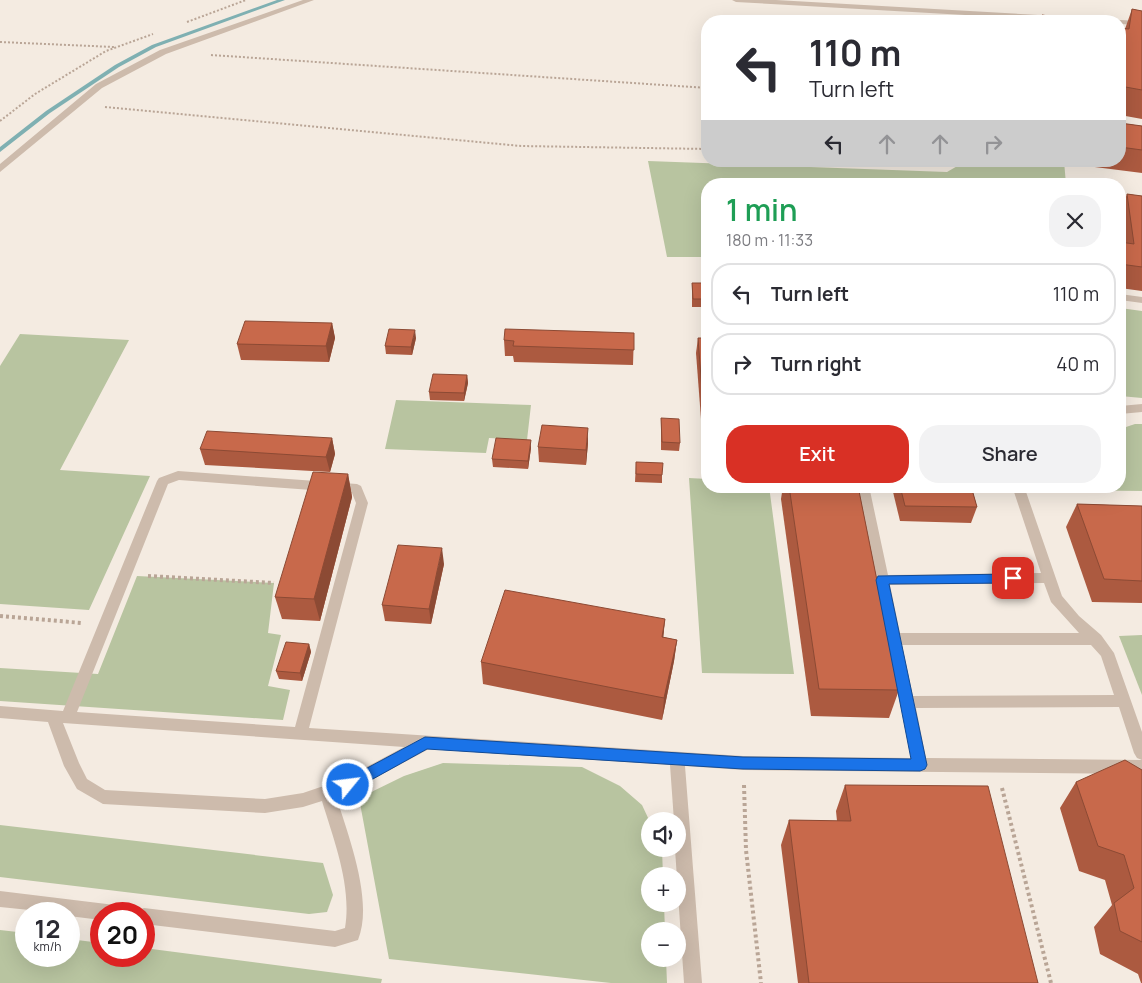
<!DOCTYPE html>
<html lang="en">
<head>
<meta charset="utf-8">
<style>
  :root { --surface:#fff; --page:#f2f2f3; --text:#2b2b33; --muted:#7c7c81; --line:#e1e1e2; --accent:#d93025 }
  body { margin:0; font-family:Manrope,sans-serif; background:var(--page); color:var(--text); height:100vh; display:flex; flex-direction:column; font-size:19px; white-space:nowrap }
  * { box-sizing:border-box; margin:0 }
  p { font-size:16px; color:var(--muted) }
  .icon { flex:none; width:28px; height:28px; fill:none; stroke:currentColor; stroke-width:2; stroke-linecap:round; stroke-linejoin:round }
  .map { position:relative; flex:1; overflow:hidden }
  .sheet { position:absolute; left:701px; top:178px; width:425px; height:315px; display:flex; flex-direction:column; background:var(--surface); border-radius:20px; box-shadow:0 5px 20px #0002 }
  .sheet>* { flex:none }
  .guide { position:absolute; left:701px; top:15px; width:425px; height:152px; border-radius:20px; box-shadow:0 5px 20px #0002; background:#fff; color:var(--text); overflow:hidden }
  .controls { position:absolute; left:641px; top:812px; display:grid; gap:10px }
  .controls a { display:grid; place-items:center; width:45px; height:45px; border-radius:50%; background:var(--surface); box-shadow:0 5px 20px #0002; font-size:25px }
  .speed { position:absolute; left:15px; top:902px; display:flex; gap:10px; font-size:25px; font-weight:700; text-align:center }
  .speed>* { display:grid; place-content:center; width:65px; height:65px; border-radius:50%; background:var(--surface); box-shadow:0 5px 20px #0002; line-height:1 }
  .speed small { font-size:12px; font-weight:400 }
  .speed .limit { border:8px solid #d22; background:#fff; color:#111 }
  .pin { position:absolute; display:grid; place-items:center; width:42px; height:42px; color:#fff; margin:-21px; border-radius:10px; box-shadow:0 2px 8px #0006 }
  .me { position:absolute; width:55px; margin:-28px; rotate:61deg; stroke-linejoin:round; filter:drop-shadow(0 0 4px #0008) }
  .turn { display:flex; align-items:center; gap:18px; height:105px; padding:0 25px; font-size:22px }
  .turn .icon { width:65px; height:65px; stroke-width:2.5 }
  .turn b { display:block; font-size:35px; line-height:42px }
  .lanes { display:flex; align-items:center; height:48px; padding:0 25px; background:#0003; justify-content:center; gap:25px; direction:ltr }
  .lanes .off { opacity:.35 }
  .round { display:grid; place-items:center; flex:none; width:52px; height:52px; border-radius:20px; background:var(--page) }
  .headline { display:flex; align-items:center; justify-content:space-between; height:85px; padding:0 25px }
  h1 { font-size:30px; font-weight:600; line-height:38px; color:#1e9e55 }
  .cta { display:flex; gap:10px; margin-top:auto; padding:10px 25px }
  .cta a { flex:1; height:58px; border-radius:20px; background:var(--accent); color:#fff; font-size:20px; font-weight:600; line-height:58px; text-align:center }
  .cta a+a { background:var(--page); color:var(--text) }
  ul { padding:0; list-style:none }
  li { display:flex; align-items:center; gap:15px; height:62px; margin:0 10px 8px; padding:0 15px; border:2px solid var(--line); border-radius:20px }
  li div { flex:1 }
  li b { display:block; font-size:19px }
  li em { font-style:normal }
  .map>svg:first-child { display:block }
</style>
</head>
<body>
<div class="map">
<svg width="1142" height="983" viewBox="0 0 1142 983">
  <rect width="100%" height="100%" fill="#f4ebe1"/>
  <!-- green -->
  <g fill="#b8c4a0">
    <polygon points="648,161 947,172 966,161 1064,161 1066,184 708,184 707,257 667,257"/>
    <polygon points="1120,308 1142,311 1142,398 1120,396"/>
    <polygon points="20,334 129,340 60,470 150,476 89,610 0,604 0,366"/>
    <polygon points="396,400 531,405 527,440 489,438 486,453 385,449"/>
    <polygon points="1135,424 1142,424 1142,491 1047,490 1045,486 1120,486 1120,429"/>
    <polygon points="689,478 707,479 708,486 769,486 794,674 702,673"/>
    <polygon points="137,576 274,583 268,633 281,635 268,686 290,690 283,720 0,701 0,668 98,674"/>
    <polygon points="1142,635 1142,695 1119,636"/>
    <polygon points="443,763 582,767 620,786 642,805 650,822 650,849 662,849 663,876 650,876 650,904 664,904 665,931 650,931 650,959 666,959 667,983 611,983 389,959 359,798 404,776"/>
    <polygon points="0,825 323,863 333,895 327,912 309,914 0,877"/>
    <polygon points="0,930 26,933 26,956 69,956 69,939 101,943 101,956 144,956 144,948 382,979 381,983 0,983"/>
  </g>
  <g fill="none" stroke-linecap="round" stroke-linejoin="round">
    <!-- stream -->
    <polygon fill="#7fb0b2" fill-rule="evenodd" points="277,0 285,0 156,47 119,67 50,113 0,152 0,147 46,111 115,65 152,45"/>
    <!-- path-far1 -->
    <g stroke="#b9a596" stroke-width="2" stroke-dasharray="2 2" stroke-linecap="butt">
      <polyline points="187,22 246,0"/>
      <polyline points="0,42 114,47"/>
      <polyline points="211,55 708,88"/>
      <polyline points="105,107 521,146 708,149"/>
      <polyline points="0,121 35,94 106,51 153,34"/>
    </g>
    <!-- path -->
    <g stroke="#b9a596" stroke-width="4" stroke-dasharray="3 3" stroke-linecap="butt">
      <polyline points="148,576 274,583"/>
      <polyline points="0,616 82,623"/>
      <polyline points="744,785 746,850 761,983"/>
      <polyline points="1002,788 1051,983"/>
    </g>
    <!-- minor -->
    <g fill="#cdbbac" fill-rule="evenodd">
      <polygon points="303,0 314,0 166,54 102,88 0,172 0,164 96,84 160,50"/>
      <polygon points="732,0 776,0 1108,19 1112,21 1071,21 736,2"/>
      <polygon points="1120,20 1142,21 1142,25 1120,24 1120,21 1117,21"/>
      <polygon points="1120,294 1142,297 1142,303 1120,300"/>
      <polygon points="1142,404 1142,412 1120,414 1120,406"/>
      <path d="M 178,471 L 357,484 L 361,486 L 368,503 L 309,728 L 743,756 L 911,758 L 857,486 L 869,486 L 888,575 L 1041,573 L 1012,486 L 1024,486 L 1062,596 L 1079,616 L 1101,635 L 1114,653 L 1142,732 L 1142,760 L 1137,758 L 1134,753 L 1119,707 L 916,708 L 926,758 L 1142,760 L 1142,774 L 743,770 L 685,766 L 702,983 L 684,983 L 675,849 L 678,849 L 678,821 L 674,821 L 670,765 L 429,749 L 353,790 L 336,796 C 348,835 374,901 358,940 L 335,947 L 144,924 L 144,914 L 137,914 L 138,910 L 144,908 L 335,931 L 345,928 C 352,886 334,841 322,801 L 303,807 L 265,813 L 103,804 L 77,789 L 64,766 L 48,722 L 0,718 L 0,706 L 63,711 L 157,481 L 159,478 ZM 179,480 L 352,493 L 356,503 L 295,727 L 77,712 L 168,484 ZM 1044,583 L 1051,602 L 1079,633 L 900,633 L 890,585 ZM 902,645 L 1091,645 L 1101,656 L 1114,695 L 913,696 ZM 63,723 L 404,747 L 344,779 L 303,793 L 265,799 L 105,790 L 87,779 L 79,763 Z"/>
      <polygon points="0,891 123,906 129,908 131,914 101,914 101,920 69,916 69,914 0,907"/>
    </g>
  </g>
  <!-- wall -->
  <g fill="#ac5a40">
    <polygon points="1132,9 1142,11 1142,119 1120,115 1120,28 1125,29"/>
    <polygon points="1120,123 1142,126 1142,173 1079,165 1078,161 1120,161"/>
    <polygon points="1127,194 1142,196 1142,291 1120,288 1120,242 1122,242 1120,231 1120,212"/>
    <rect x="692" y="283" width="16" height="24"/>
    <polygon points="332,323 335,338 329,362 241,360 237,344"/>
    <polygon points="634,333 633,365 514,362 513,356 505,356 504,340"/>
    <polygon points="416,338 412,355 386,354 385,346"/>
    <polygon points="698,338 708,338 708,433 702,432 696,353"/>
    <polygon points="467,375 468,383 464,401 430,400 429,392"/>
    <polygon points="661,418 680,443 679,451 661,450"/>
    <polygon points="332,438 335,454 330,472 205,465 200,449"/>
    <polygon points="588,443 586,465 539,462 538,447"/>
    <polygon points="531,448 528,469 493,467 492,459"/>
    <polygon points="636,462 662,475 662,483 635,482"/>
    <polygon points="348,474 352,497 320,621 282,619 275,597"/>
    <polygon points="783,486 858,486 899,690 889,718 811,716 781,499"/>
    <polygon points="895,486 971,486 977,507 971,523 900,521 893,492"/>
    <polygon points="1077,504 1142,506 1142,603 1092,602 1066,527"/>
    <polygon points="444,564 431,624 385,621 382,605"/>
    <polygon points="665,619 663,637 677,640 674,661 662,720 483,684 481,662"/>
    <polygon points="309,644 311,652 302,681 279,679 276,671"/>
    <polygon points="1142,770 1142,983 1141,983 1138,974 1100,954 1094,927 1112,905 1105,880 1079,871 1060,808 1076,782"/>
    <polygon points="845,785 1038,983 798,983 781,845 789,820 837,821 836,811"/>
  </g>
  <!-- shaded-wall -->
  <g fill="#8c4a34">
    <polygon points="332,323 335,338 329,362 326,346"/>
    <polygon points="415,330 416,338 412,355 411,347"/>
    <polygon points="467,375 468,383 464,401 464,393"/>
    <polygon points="588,428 588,443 586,465 586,450"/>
    <polygon points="332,438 335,454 330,472 326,457"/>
    <polygon points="531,440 531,448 528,469 528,461"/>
    <polygon points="348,474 352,497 320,621 314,599"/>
    <polygon points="442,548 444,564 431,624 429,609"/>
    <polygon points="665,619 663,641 662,637"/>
    <polygon points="677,640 674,661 662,720 664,698"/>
    <polygon points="309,644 311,652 302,681 300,673"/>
  </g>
  <!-- building -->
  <g fill="#c8694b" stroke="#8c4a34">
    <polygon points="1132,9 1142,11 1142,90 1120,86 1120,28 1129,29"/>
    <polygon points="1042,15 1079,21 1041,21"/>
    <polygon points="1120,123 1142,126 1142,150 1120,147 1120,134 1121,134"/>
    <polygon points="1127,194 1142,196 1142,267 1120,264 1120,242 1134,244"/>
    <polygon points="692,283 708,283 708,299 693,299"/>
    <polygon points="245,321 332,323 326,346 237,344"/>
    <polygon points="389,329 415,330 411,347 385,346"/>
    <polygon points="505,329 634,333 634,350 513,346 514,341 504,340"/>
    <polygon points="698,338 708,338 708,417 704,417"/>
    <polygon points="433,374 467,375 464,393 429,392"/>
    <polygon points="661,418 679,419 680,443 662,442"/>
    <polygon points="542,425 588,428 586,450 538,447"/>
    <polygon points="207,431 332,438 326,457 200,449"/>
    <polygon points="496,438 531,440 528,461 492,459"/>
    <polygon points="636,462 663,463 662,475 636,474"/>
    <polygon points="313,472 348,474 314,599 275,597"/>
    <polygon points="789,486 858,486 899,690 819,689"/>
    <polygon points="900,486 971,486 977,507 905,506"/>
    <polygon points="1077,504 1142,506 1142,581 1104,579"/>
    <polygon points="398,545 442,548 429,609 382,605"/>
    <polygon points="505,590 665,619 662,637 677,640 664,698 481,662"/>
    <polygon points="286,642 309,644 300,673 276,671"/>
    <polygon points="1125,760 1142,770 1142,942 1120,931 1114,903 1134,888 1124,855 1098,846 1076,782"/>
    <polygon points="845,785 988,786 1038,983 809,983 789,820 851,821"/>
  </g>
  <!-- route -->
  <polygon fill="#1a73e8" stroke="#114b97" points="1013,574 1017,575 1019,578 1017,582 1013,583 889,584 927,765 925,769 920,771 743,769 427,749 353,790 348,792 343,790 341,785 343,781 425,737 743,757 911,759 876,580 878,576"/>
</svg>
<div class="controls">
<a><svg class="icon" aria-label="sound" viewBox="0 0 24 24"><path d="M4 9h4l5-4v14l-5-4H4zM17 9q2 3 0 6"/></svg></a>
<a>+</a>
<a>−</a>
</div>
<div class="speed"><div>12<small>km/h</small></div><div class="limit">20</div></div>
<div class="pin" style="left:1013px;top:578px;background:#d93025"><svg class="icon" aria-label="arrive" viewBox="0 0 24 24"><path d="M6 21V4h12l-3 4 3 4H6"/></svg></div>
<svg class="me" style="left:348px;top:785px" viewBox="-20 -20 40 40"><circle r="17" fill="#1a73e8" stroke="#fff" stroke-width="3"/><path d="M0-11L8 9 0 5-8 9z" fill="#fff"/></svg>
<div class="guide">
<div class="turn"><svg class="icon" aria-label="left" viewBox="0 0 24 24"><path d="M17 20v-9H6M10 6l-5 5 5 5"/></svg><div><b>110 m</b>Turn left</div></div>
<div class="lanes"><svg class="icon" aria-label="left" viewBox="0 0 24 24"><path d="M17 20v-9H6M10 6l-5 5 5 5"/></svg><svg class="icon off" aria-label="ahead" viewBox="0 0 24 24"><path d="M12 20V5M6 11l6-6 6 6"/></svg><svg class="icon off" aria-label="ahead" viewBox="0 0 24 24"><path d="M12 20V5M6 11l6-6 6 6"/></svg><svg class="icon off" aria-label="right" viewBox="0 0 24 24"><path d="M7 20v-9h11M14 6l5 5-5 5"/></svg></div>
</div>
<section class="sheet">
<div class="headline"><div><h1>1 min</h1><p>180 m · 11:33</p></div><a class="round"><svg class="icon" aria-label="close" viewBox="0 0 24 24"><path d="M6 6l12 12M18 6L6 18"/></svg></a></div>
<ul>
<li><svg class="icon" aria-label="left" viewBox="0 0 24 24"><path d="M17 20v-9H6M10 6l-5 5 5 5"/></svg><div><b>Turn left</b></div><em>110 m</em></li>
<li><svg class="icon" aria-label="right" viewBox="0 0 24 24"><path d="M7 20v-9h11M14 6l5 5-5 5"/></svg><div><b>Turn right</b></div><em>40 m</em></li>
</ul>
<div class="cta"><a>Exit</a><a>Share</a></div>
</section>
</div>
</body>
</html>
